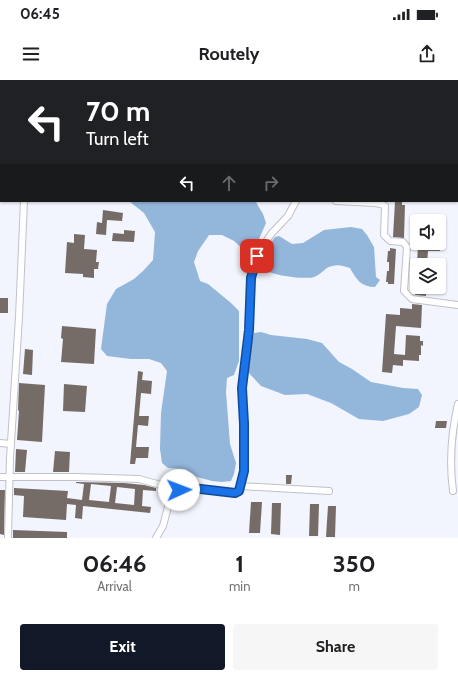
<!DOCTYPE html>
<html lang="en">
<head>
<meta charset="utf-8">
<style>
  :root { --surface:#fff; --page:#f6f6f6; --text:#202124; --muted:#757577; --accent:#111827 }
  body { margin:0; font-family:Cabin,sans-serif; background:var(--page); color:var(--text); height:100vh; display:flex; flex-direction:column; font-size:15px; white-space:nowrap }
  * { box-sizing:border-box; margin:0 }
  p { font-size:13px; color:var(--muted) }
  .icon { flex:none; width:22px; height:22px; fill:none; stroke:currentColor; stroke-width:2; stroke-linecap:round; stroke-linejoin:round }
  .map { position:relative; height:458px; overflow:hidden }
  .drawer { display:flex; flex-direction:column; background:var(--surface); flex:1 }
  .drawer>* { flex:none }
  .hud { position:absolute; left:0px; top:0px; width:458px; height:122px; box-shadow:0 1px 3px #0004; background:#202124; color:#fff; overflow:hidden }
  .buttons { position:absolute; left:410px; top:134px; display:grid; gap:8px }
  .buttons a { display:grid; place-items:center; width:36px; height:36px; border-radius:4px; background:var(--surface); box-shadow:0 1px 3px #0004; font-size:20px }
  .pin { position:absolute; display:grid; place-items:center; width:34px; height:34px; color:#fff; margin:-17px; border-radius:8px; box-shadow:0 2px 6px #0006 }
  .me { position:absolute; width:44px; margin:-22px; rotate:88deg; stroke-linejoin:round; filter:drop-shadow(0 0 3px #0008) }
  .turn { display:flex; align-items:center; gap:14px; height:84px; padding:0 20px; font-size:18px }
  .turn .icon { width:52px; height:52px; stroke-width:2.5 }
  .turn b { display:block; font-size:28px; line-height:34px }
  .lanes { display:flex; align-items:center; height:38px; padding:0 20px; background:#0003; justify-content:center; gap:20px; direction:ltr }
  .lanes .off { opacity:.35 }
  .eta { display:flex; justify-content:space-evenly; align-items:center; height:68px; text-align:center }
  .eta b { font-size:24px; font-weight:700; line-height:28px }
  .primary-button { display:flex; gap:8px; margin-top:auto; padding:8px 20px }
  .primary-button a { flex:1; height:46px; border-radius:4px; background:var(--accent); color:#fff; font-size:16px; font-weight:700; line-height:46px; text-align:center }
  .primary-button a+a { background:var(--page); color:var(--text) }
  .status { display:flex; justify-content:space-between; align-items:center; height:28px; padding:0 20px; background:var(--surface); direction:ltr }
  .status svg { height:11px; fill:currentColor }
  header { display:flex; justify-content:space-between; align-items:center; height:52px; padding:0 20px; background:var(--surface); font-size:18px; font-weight:700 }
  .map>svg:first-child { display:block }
</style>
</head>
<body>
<div class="status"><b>06:45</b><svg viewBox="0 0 49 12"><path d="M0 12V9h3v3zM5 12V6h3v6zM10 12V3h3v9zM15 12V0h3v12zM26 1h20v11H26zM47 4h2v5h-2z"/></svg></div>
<header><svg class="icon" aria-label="menu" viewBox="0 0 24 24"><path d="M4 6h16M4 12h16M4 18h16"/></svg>Routely<svg class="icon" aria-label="share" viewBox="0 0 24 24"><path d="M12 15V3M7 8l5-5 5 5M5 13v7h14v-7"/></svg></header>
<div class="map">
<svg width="458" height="458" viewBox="0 0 458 458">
  <rect width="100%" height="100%" fill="#f2f4fe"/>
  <!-- green -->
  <polygon fill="#b9ccb1" points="0,18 1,18 1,90 0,91"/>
  <!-- water -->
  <g fill="#93b6db">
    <polygon points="442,0 458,0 458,57 457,61 457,1 441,1"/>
    <polygon points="129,121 256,121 257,124 263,134 266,143 256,166 246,172 234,161 222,155 209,155 198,171 194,182 200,201 208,204 231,223 239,231 239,281 234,295 227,298 226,312 230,364 236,383 234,394 231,401 222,402 212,401 197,397 185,389 168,388 162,383 160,369 161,333 167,291 161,283 149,279 131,279 107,276 101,269 107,224 116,209 134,199 143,191 153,180 155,152 144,133"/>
    <path d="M 351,147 L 362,149 L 367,155 L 374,167 L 376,197 L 380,200 L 375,207 C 361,207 356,199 350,188 C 344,186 339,184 332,186 C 325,187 321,195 314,197 C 304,200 265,195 260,186 C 259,184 259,182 259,180 L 275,157 L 279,156 L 292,164 L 303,163 L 324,150 Z"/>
    <polygon points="261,252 271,255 307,259 322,263 339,282 352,289 371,302 403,308 418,309 422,315 419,327 409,334 383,341 359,339 331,323 307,314 285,315 261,306 248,292 249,275 254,253"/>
  </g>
  <!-- building -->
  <g fill="#756c67" fill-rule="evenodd">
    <polygon points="395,121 402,121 402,125 405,125 404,158 393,157"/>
    <polygon points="103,130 123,133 122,141 107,140 106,155 96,154 97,142 102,143"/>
    <polygon points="124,150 135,151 134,162 112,161 113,153 124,154"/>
    <polygon points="74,154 85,155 84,169 97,170 96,182 99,182 98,189 94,189 94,198 83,197 83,194 65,193 67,162 74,163"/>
    <polygon points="418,163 440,163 440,171 428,171 427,185 417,185"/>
    <polygon points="390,168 396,169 394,204 388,204 388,202 386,202 387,191 389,191 389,182 387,182 388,171 390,171"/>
    <polygon points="416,207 423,207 423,211 426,211 426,216 415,215"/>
    <rect x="0" y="218" width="8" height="15"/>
    <polygon points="412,224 422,225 421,248 396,246 394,274 405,275 406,255 420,256 420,261 423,261 423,266 421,265 421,275 419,275 419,281 403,280 403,286 393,285 392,293 382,292 386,234 400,235 400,228 412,229"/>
    <polygon points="62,246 96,249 94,284 61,282 63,259 61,258"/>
    <polygon points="25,269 33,270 32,295 23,294"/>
    <polygon points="138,291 143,292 142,300 152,301 151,314 141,313 139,336 149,336 148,346 138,345 136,367 149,367 148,378 136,378 135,384 130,384"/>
    <polygon points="19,303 45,305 42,362 17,360 19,331 18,330"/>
    <polygon points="64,304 87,306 85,332 63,331"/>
    <polygon points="436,341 447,341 446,348 435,348"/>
    <polygon points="16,369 27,370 25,392 15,392"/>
    <polygon points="55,371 70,372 69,392 53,392"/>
    <polygon points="286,395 292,395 291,404 286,404"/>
    <path d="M 76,402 L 124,403 L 144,405 L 156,408 L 156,411 L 143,410 L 142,426 L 151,427 L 150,433 L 83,426 L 82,439 L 75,438 L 76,425 L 67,424 L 66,440 L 23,437 L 24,416 L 14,415 L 14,408 L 68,411 L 67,418 L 82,420 L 84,404 L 76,403 ZM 91,404 L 111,406 L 109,422 L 89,420 ZM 117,407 L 135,409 L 134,425 L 115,423 Z"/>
    <polygon points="0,410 5,410 4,455 0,454"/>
    <polygon points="251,422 262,422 260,453 249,453"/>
    <polygon points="272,423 281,423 280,455 271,454"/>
    <polygon points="310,424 319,424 318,456 309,456"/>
    <polygon points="328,426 336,426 335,457 326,457"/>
    <polygon points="13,450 67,452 67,458 13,458"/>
  </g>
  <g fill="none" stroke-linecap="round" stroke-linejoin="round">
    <!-- minor casing -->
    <g stroke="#bfc1cb" stroke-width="8">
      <g id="minor">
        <polyline points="30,1 30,0"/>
        <polyline points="0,7 1,7"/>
        <polyline points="336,121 375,123 381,124 385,126 384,155 390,161 403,162 407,167 404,211 412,219 458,225"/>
        <polyline points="0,363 11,364"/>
        <polyline points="0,397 76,397 139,399 179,410"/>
        <polyline points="240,406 329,411"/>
        <path d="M 453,411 C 449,381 451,354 458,324"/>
        <polyline points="8,458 10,378 19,237 24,121"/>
        <polyline points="156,458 163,446 169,423 172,415 179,410 192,408 235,413 239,411 244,391 244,344 242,308 249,250 251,198 257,176 271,154 288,136 296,121"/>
      </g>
    </g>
    <!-- minor -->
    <use href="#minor" stroke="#fff" stroke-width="6"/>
  </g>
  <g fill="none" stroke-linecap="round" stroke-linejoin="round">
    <!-- route casing -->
    <g stroke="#114b97" stroke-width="10">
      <polyline id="route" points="179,410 192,408 235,413 239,411 244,391 244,344 242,308 249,250 251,198 257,176"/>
    </g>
    <!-- route -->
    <use href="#route" stroke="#1a73e8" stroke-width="7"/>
  </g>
</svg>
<div class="buttons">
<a><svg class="icon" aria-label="sound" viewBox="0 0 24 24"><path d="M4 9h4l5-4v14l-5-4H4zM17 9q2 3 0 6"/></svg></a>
<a><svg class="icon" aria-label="layers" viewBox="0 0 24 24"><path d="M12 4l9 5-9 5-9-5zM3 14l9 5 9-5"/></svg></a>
</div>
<div class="pin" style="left:257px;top:176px;background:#d93025"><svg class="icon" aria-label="arrive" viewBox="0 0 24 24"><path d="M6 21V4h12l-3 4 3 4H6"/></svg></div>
<svg class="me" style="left:179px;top:410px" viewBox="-20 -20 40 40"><circle r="19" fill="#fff"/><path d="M0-13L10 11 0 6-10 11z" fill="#1a73e8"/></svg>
<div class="hud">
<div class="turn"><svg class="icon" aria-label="left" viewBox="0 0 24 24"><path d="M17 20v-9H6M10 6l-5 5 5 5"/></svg><div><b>70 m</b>Turn left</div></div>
<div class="lanes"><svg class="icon" aria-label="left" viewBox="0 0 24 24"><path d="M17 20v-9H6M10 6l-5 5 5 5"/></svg><svg class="icon off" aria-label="ahead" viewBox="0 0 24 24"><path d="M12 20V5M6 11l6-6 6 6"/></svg><svg class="icon off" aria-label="right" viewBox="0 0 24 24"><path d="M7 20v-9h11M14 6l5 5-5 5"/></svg></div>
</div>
</div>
<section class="drawer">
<div class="eta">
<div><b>06:46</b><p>Arrival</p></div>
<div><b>1</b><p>min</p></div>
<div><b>350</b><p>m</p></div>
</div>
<div class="primary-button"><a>Exit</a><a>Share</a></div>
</section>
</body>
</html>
